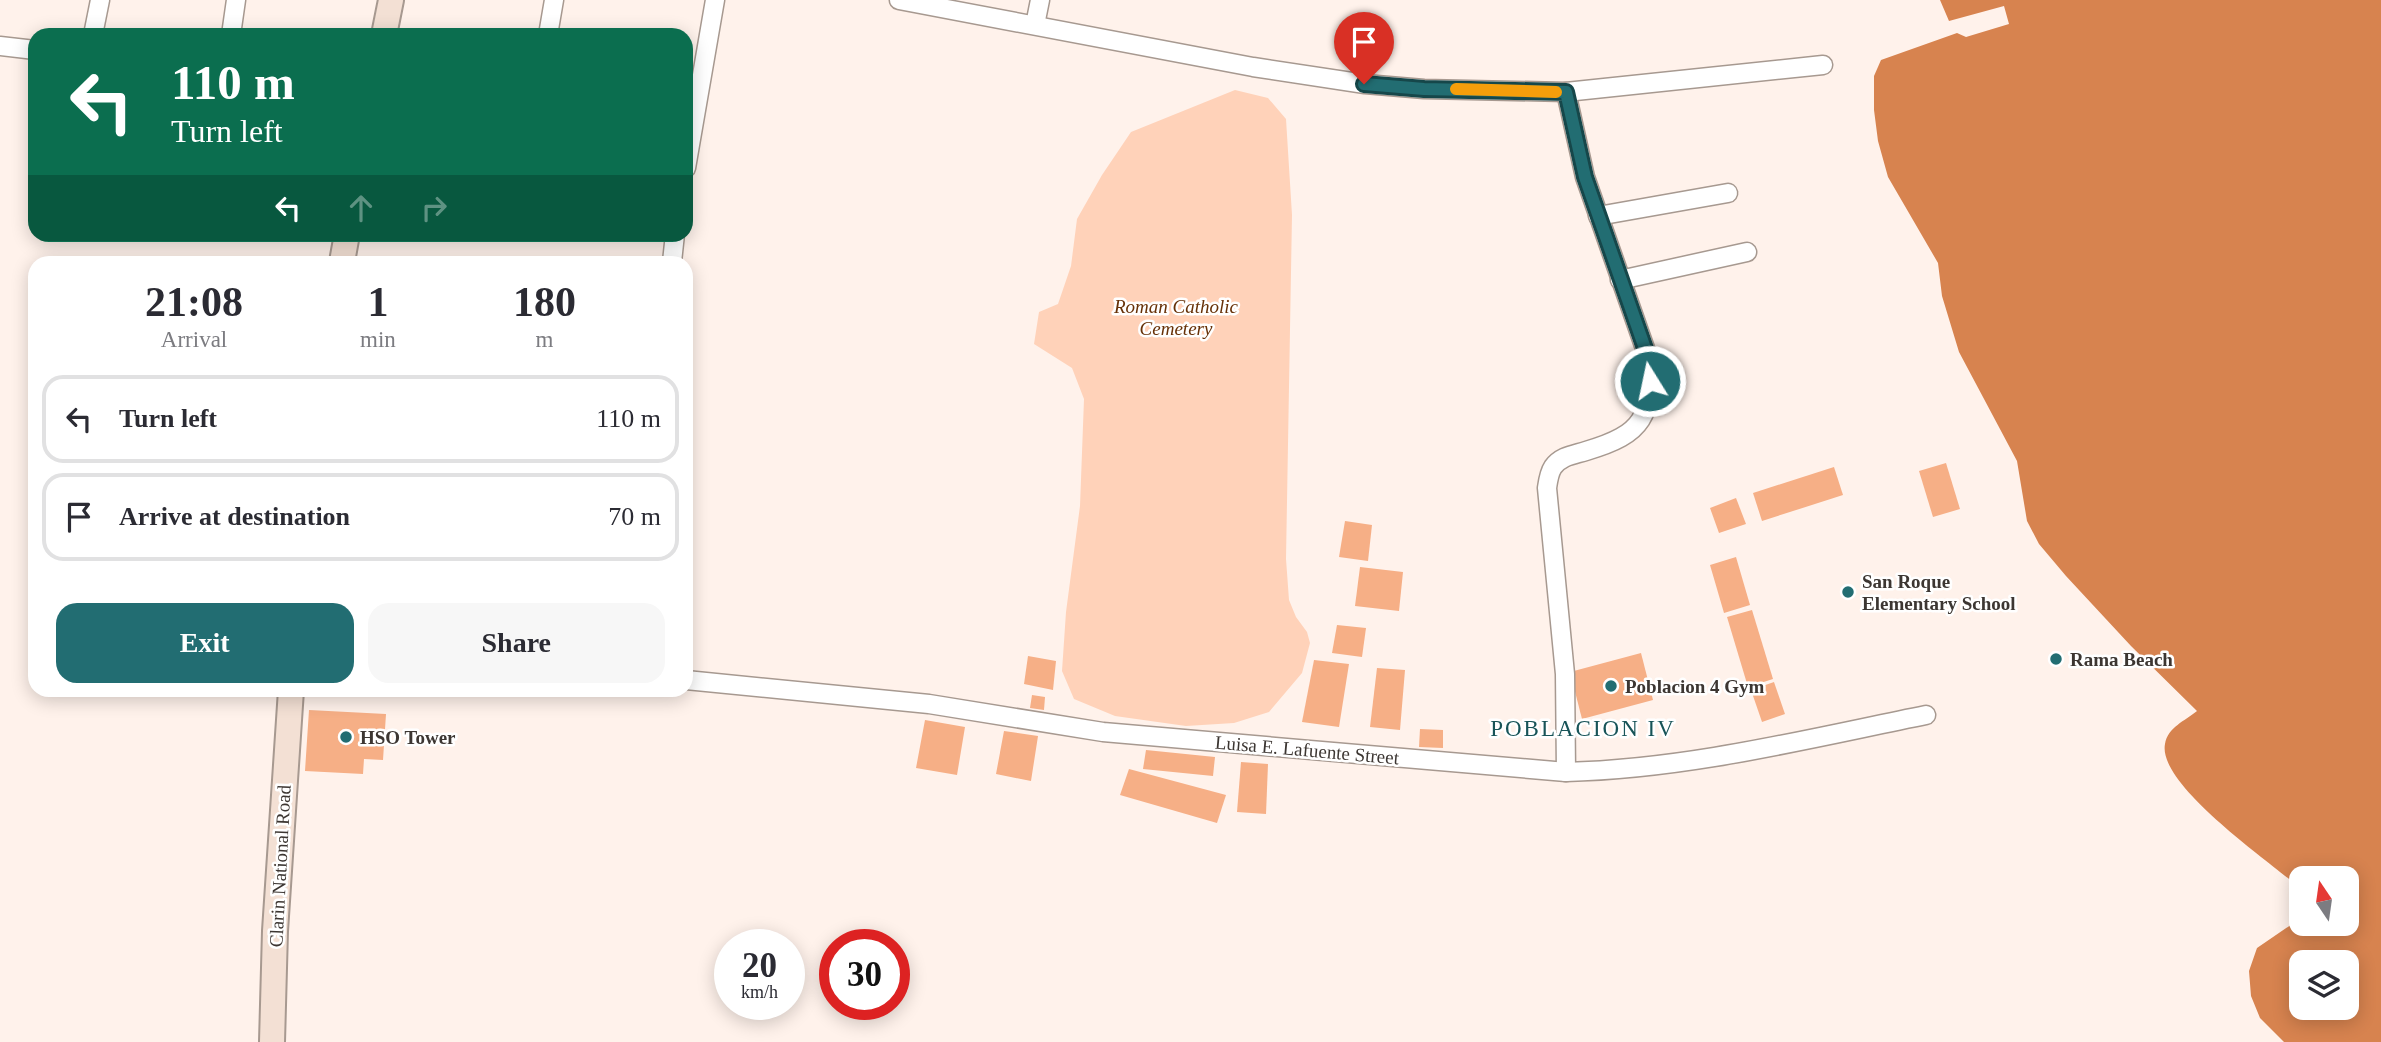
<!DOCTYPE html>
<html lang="en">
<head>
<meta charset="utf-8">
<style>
  :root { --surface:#fff; --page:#f7f7f7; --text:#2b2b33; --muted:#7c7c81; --line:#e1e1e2; --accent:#226d72 }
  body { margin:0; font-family:"Times New Roman",serif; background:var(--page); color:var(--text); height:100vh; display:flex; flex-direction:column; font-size:26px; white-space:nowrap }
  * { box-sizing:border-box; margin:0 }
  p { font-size:23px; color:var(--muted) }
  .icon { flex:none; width:38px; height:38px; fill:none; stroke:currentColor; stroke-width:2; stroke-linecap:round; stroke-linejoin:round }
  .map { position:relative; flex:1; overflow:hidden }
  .side { position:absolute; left:28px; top:256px; width:665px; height:441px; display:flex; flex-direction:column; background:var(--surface); border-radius:21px; box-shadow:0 4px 18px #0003 }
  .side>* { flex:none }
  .top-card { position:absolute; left:28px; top:28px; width:665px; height:214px; border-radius:21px; box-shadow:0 4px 18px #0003; background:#0b6e4f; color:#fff; overflow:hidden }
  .needle { width:46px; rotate:347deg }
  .tools { position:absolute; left:2289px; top:866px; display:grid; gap:14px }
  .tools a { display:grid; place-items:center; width:70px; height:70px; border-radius:14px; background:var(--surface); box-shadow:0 4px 18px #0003; font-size:35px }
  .speed { position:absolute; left:714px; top:929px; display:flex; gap:14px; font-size:35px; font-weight:700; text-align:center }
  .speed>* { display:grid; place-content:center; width:91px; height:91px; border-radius:50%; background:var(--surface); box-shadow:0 4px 18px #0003; line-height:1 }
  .speed small { font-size:18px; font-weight:400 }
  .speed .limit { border:10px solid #d22; background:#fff; color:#111 }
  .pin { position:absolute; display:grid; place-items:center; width:60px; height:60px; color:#fff; margin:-72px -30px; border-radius:50% 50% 50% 0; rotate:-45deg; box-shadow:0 0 7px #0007 }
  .pin .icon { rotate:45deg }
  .me { position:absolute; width:77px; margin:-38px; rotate:350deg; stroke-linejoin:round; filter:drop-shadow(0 0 5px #0008) }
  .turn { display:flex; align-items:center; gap:24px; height:147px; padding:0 28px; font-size:32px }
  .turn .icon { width:91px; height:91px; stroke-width:2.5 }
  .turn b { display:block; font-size:49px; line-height:60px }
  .lanes { display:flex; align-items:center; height:66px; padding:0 28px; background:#0003; justify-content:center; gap:35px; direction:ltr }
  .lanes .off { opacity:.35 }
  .eta { display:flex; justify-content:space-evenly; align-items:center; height:119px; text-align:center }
  .eta b { font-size:42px; font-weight:800; line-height:49px }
  .cta { display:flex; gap:14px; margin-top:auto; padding:14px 28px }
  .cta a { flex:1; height:80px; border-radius:21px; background:var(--accent); color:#fff; font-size:28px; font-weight:800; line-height:80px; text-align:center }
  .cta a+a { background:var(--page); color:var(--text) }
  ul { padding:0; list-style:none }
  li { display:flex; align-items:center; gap:21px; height:88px; margin:0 14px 10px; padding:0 14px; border:4px solid var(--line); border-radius:21px }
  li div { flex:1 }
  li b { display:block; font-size:26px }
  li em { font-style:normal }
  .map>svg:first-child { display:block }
</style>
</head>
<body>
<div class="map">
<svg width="2381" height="1042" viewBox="0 0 2381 1042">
  <rect width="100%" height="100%" fill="#fff2eb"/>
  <!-- green -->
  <polygon fill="#ffd2b9" points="1235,90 1268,98 1286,119 1292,215 1286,559 1289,600 1296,617 1307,632 1310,643 1302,673 1269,712 1234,723 1186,726 1115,716 1074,699 1062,671 1066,612 1080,506 1084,399 1072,368 1034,344 1039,312 1058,304 1071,266 1077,219 1102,175 1131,132"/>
  <!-- water -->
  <path fill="#d7834f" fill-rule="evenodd" d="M 1940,0 L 2381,0 L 2381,1042 L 2284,1042 L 2260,1018 L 2251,996 L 2249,971 L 2257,948 L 2301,918 L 2301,924 L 2347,924 L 2347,878 L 2301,878 L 2301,889 C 2272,863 2157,785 2165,744 C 2168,727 2185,721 2197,711 L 2131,646 L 2066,576 L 2039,544 L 2027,521 L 2017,461 L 1959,352 L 1942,296 L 1938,263 L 1888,177 L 1878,141 L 1874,110 L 1874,76 L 1881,60 L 1957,33 L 1966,37 L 2009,24 L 2004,6 L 1949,21 ZM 2301,962 L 2347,962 L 2347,1008 L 2301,1008 Z"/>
  <!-- building -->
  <g fill="#f6af86">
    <polygon points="1946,463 1960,509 1933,517 1919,471"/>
    <polygon points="1834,467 1843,495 1762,521 1753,493"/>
    <polygon points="1736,498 1746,524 1719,533 1710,508"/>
    <polygon points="1345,521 1372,525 1368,561 1339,557"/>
    <polygon points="1736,557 1750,605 1724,613 1710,565"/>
    <polygon points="1360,567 1403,572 1399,611 1355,606"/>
    <polygon points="1752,610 1773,679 1748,687 1727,617"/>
    <polygon points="1337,625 1366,628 1362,657 1332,653"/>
    <polygon points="1641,653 1653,700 1582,719 1570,672"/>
    <polygon points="1028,656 1056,661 1053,690 1024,684"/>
    <polygon points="1314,660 1349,664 1339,727 1302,722"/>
    <polygon points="1377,668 1405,670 1400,730 1370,727"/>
    <polygon points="1774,682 1785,714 1762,722 1751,690"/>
    <polygon points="1032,695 1045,697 1044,710 1030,708"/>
    <polygon points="309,710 386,714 383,760 364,759 363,774 305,771"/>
    <polygon points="925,720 965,727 957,775 916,768"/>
    <polygon points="1420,729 1443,730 1443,748 1419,747"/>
    <polygon points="1004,731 1038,736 1031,781 996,774"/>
    <polygon points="1146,750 1215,757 1213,776 1143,769"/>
    <polygon points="1241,762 1268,764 1266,814 1237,812"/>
    <polygon points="1129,769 1226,795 1217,823 1120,795"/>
  </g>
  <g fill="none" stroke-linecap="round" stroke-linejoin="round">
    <!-- street casing -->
    <g stroke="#a79990" stroke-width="21">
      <g id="street">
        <polyline points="899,0 1253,67 1365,84 1424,89 1566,92 1823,65"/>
        <polyline points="1035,25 1040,0"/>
        <polyline points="93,35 100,0"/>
        <polyline points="231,35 236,0"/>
        <polyline points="548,35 554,0"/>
        <polyline points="0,46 35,50"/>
        <path d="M 1566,92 L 1585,177 L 1648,357 C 1653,416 1644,434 1586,451 C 1573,455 1561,456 1553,467 C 1549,473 1548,481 1547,488 L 1565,674 L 1566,772"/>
        <polyline points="686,168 715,0"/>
        <polyline points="1598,216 1728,193"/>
        <polyline points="672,262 675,234"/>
        <polyline points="1620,280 1747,252"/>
        <path d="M 686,680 L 929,704 L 1103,732 L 1566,772 C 1688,769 1807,739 1926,715"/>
      </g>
    </g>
    <!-- secondary casing -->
    <g stroke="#a79990" stroke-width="28">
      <g id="secondary">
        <polyline points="384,35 391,0"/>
        <polyline points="342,262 347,234"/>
        <polyline points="272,1042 275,931 291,690"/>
      </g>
    </g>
    <!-- street -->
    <use href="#street" stroke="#fff" stroke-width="18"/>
    <!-- secondary -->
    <use href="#secondary" stroke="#f3e0d4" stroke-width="24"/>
  </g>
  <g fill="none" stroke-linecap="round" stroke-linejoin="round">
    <!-- route casing -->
    <g stroke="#16474a" stroke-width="18">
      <polyline id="route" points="1364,84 1424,89 1566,92 1585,177 1648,357 1650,381"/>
    </g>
    <!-- route -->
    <use href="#route" stroke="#226d72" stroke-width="12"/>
    <!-- slow -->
    <polyline stroke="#f59e0b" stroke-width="12" points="1456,89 1556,92"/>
  </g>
  <!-- markers -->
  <g fill="#226d72" stroke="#fff" stroke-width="2.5">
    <circle cx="1848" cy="592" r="7"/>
    <circle cx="2056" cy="659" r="7"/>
    <circle cx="1611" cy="686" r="7"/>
    <circle cx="346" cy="737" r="7"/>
  </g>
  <g text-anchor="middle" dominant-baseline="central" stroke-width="5" stroke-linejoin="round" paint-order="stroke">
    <!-- park labels -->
    <g font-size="19" font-style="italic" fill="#673107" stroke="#fff">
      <text x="1176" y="306">Roman Catholic<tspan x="1176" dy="22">Cemetery</tspan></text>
    </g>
    <!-- poi labels -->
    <g font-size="19" font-weight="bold" fill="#3c3632" stroke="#fff" text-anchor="start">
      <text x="1862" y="581">San Roque<tspan x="1862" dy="22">Elementary School</tspan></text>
      <text x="2070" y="659">Rama Beach</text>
      <text x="1625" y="686">Poblacion 4 Gym</text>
      <text x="360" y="737">HSO Tower</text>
    </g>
    <!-- street labels -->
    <g font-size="19" fill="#3c3632" stroke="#fff">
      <text transform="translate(1307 750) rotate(5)">Luisa E. Lafuente Street</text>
      <text transform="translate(280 866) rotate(-87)">Clarin National Road</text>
    </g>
    <!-- quarter labels -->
    <g font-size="23" letter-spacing="2" fill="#185458" stroke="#fff">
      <text x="1583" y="728">POBLACION IV</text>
    </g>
  </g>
</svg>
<div class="tools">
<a><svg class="needle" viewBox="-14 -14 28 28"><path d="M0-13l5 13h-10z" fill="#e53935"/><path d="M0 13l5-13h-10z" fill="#7c7c81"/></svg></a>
<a><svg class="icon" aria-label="layers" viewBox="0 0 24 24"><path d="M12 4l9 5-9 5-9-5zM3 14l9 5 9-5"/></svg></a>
</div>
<div class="speed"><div>20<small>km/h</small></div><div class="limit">30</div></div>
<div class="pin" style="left:1364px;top:84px;background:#d93025"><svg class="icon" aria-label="arrive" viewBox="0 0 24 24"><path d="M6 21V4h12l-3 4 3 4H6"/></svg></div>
<svg class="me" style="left:1650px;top:381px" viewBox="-20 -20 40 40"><circle r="17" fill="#226d72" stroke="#fff" stroke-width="3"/><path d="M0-11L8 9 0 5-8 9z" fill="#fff"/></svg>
<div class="top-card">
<div class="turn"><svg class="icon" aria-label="left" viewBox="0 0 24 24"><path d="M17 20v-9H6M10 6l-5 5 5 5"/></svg><div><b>110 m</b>Turn left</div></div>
<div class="lanes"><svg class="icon" aria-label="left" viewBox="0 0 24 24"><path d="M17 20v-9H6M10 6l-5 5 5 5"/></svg><svg class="icon off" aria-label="ahead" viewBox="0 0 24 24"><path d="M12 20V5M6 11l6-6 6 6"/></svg><svg class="icon off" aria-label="right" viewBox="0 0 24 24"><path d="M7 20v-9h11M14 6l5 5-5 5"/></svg></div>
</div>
<section class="side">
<div class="eta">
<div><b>21:08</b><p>Arrival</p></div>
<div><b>1</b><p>min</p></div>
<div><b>180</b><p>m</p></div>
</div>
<ul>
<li><svg class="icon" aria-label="left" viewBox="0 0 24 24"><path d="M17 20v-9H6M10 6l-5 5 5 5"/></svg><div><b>Turn left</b></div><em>110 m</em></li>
<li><svg class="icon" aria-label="arrive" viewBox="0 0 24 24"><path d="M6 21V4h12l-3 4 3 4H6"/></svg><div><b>Arrive at destination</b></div><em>70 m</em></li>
</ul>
<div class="cta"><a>Exit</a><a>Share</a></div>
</section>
</div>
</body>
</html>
